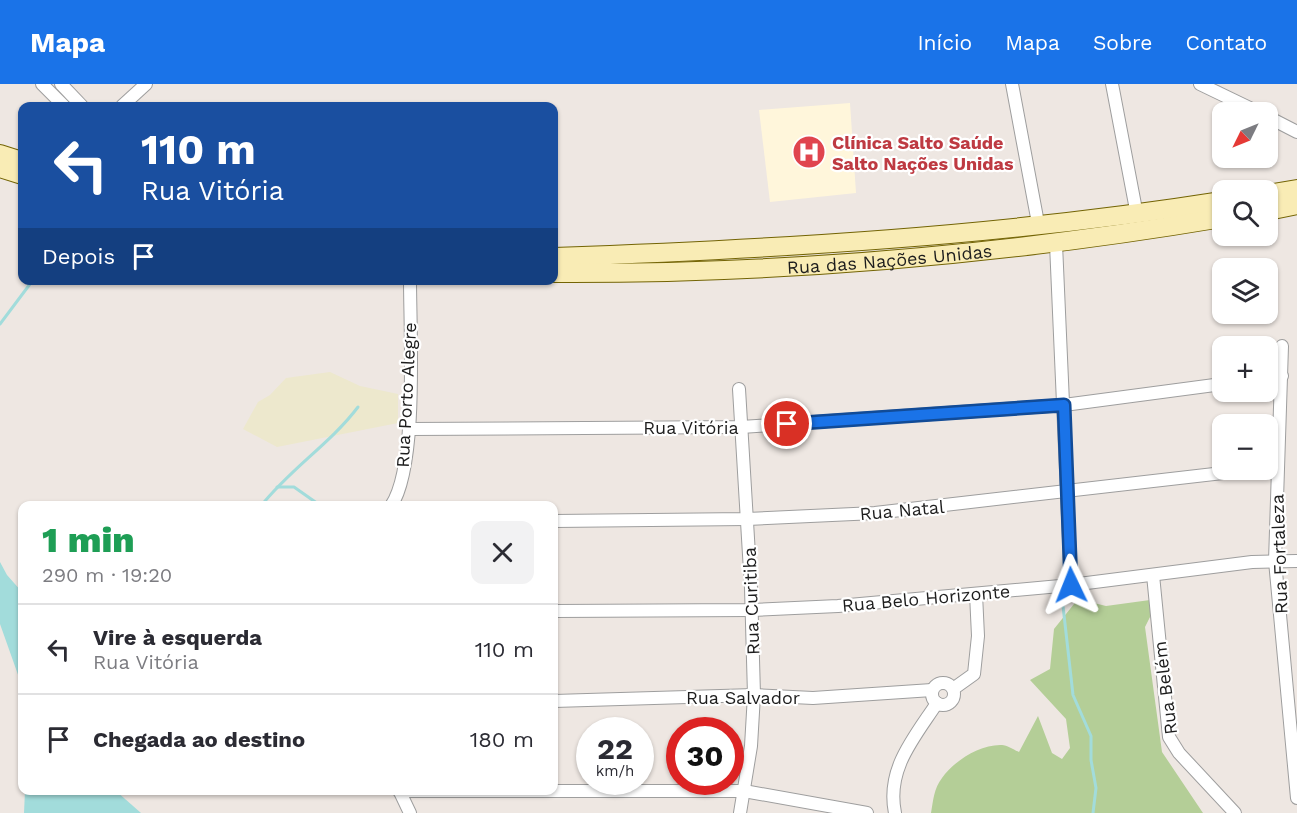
<!DOCTYPE html>
<html lang="pt">
<head>
<meta charset="utf-8">
<style>
  :root { --surface:#fff; --page:#f2f2f3; --text:#2b2b33; --muted:#7c7c81; --line:#e1e1e2; --accent:#1a73e8 }
  body { margin:0; font-family:"Work Sans",sans-serif; background:var(--page); color:var(--text); height:100vh; display:flex; flex-direction:column; font-size:22px; white-space:nowrap }
  * { box-sizing:border-box; margin:0 }
  p { font-size:20px; color:var(--muted) }
  .icon { flex:none; width:33px; height:33px; fill:none; stroke:currentColor; stroke-width:2; stroke-linecap:round; stroke-linejoin:round }
  .map { position:relative; flex:1; overflow:hidden }
  .panel { position:absolute; left:18px; top:417px; width:540px; height:294px; display:flex; flex-direction:column; background:var(--surface); border-radius:12px; box-shadow:0 2px 4px #0004 }
  .panel>* { flex:none }
  .hud { position:absolute; left:18px; top:18px; width:540px; height:183px; border-radius:12px; box-shadow:0 2px 4px #0004; background:#1a4fa0; color:#fff; overflow:hidden }
  .needle { width:39px; rotate:227deg }
  .tools { position:absolute; left:1212px; top:18px; display:grid; gap:12px }
  .tools a { display:grid; place-items:center; width:66px; height:66px; border-radius:12px; background:var(--surface); box-shadow:0 2px 4px #0004; font-size:30px }
  .speed { position:absolute; left:576px; top:633px; display:flex; gap:12px; font-size:30px; font-weight:700; text-align:center }
  .speed>* { display:grid; place-content:center; width:78px; height:78px; border-radius:50%; background:var(--surface); box-shadow:0 2px 4px #0004; line-height:1 }
  .speed small { font-size:15px; font-weight:400 }
  .speed .limit { border:9px solid #d22; background:#fff; color:#111 }
  .pin { position:absolute; display:grid; place-items:center; width:51px; height:51px; color:#fff; margin:-26px; border:3px solid #fff; border-radius:50%; box-shadow:0 2px 6px #0007 }
  .me { position:absolute; width:66px; margin:-33px; rotate:358deg; stroke-linejoin:round; filter:drop-shadow(0 0 4px #0008) }
  .turn { display:flex; align-items:center; gap:21px; height:126px; padding:0 24px; font-size:27px }
  .turn .icon { width:78px; height:78px; stroke-width:2.5 }
  .turn b { display:block; font-size:42px; line-height:51px }
  .then { display:flex; align-items:center; height:57px; padding:0 24px; background:#0003; gap:12px; font-size:22px }
  .round { display:grid; place-items:center; flex:none; width:63px; height:63px; border-radius:12px; background:var(--page) }
  .overview { display:flex; align-items:center; justify-content:space-between; height:102px; padding:0 24px }
  h1 { font-size:36px; font-weight:800; line-height:45px; color:#1e9e55 }
  ul { padding:0; list-style:none }
  li { display:flex; align-items:center; gap:18px; height:90px; padding:0 24px; border-top:2px solid var(--line) }
  li div { flex:1 }
  li b { display:block; font-size:22px }
  li em { font-style:normal }
  header { display:flex; align-items:center; gap:36px; box-sizing:border-box; height:84px; padding:0 30px; background:var(--accent); color:#fff }
  header strong { font-size:28px }
  nav { display:flex; gap:33px; margin-inline-start:auto; font-size:21px }
  .map>svg:first-child { display:block }
</style>
</head>
<body>
<header>
<strong>Mapa</strong>
<nav><a>Início</a><a>Mapa</a><a>Sobre</a><a>Contato</a></nav>
</header>
<div class="map">
<svg width="1297" height="729" viewBox="0 0 1297 729">
  <rect width="100%" height="100%" fill="#eee7e2"/>
  <!-- education -->
  <polygon fill="#fff6db" points="850,19 856,109 770,118 759,26"/>
  <!-- farmland -->
  <polygon fill="#ede8cd" points="330,288 360,302 398,310 398,339 277,363 243,345 258,318 270,311 286,294"/>
  <!-- forest -->
  <path fill="#b4ce97" d="M 1078,515 L 1106,522 L 1150,516 L 1151,531 L 1145,543 L 1162,668 L 1203,729 L 931,729 C 933,717 934,704 942,694 C 954,677 980,660 1002,661 C 1007,661 1014,666 1019,668 L 1038,632 L 1052,669 L 1062,675 L 1070,664 L 1066,635 L 1030,596 L 1050,585 L 1054,545 Z"/>
  <!-- water -->
  <g fill="#a2dcdb">
    <polygon points="0,478 7,491 22,508 22,602 0,540"/>
    <polygon points="25,707 116,707 141,729 24,729"/>
  </g>
  <g fill="none" stroke-linecap="round" stroke-linejoin="round">
    <!-- stream -->
    <g stroke="#a2dcdb" stroke-width="3">
      <polyline points="0,240 33,196"/>
      <polyline points="277,403 294,403 321,422"/>
      <path d="M 261,422 C 290,385 330,360 358,323"/>
      <polyline points="1063,522 1073,611 1091,652 1091,676 1096,704 1093,729"/>
    </g>
    <!-- minor casing -->
    <g stroke="#9e9e9e" stroke-width="14">
      <g id="minor">
        <polyline points="42,0 64,22"/>
        <polyline points="61,0 82,22"/>
        <polyline points="1012,0 1038,139"/>
        <polyline points="1112,0 1137,131"/>
        <polyline points="1200,0 1258,28"/>
        <polyline points="122,22 146,0"/>
        <polyline points="1268,33 1297,48"/>
        <polyline points="1056,160 1071,501"/>
        <polyline points="1282,262 1275,477 1297,714"/>
        <polyline points="1268,294 1282,292"/>
        <polyline points="739,305 751,504 754,611 751,662 740,729"/>
        <polyline points="409,345 741,343 1064,321 1222,300"/>
        <path d="M 391,422 C 418,383 410,248 410,196"/>
        <polyline points="554,437 747,435 875,429 1249,386"/>
        <polyline points="1153,491 1169,653 1179,669 1235,729"/>
        <polyline points="554,527 752,526 838,522 1071,501 1252,478 1297,477"/>
        <circle cx="943" cy="610" r="11"/>
        <polyline points="953,605 974,590 978,552 976,510"/>
        <polyline points="554,617 754,611 813,614 932,606"/>
        <polyline points="399,706 410,729"/>
        <polyline points="399,707 744,707 867,729"/>
        <path d="M 895,729 C 886,685 914,654 937,619"/>
      </g>
    </g>
    <!-- secondary casing -->
    <g stroke="#736404" stroke-width="20">
      <g id="secondary">
        <polyline points="0,70 22,77"/>
        <polyline points="0,84 22,91"/>
        <polyline points="1268,110 1297,105"/>
        <polyline points="1268,127 1297,121"/>
        <path d="M 554,173 C 777,165 1001,152 1222,117"/>
        <path id="s1" d="M 554,189 C 777,190 1002,171 1222,134"/>
      </g>
    </g>
    <!-- minor -->
    <use href="#minor" stroke="#fff" stroke-width="12"/>
    <!-- secondary -->
    <use href="#secondary" stroke="#f9ecb5" stroke-width="18"/>
  </g>
  <g fill="none" stroke-linecap="round" stroke-linejoin="round">
    <!-- route casing -->
    <g stroke="#114b97" stroke-width="15">
      <polyline id="route" points="787,340 1064,321 1071,501"/>
    </g>
    <!-- route -->
    <use href="#route" stroke="#1a73e8" stroke-width="10"/>
  </g>
  <!-- icons -->
  <defs>
    <g id="hospital-disc" transform="scale(1.725)"><circle r="9.5" fill="#e0444e" stroke="#fff"/><path d="M-5-5h3v3.5h4V-5h3V5h-3V1.5h-4V5h-3Z" fill="#fff"/></g>
  </defs>
  <g fill-rule="evenodd">
    <use href="#hospital-disc" x="809" y="68"/>
  </g>
  <g text-anchor="middle" dominant-baseline="central" stroke-width="4.5" stroke-linejoin="round" paint-order="stroke">
    <!-- health labels -->
    <g font-size="18" font-weight="bold" fill="#be3a42" stroke="#fff" text-anchor="start">
      <text x="832" y="58">Clínica Salto Saúde<tspan x="832" dy="21">Salto Nações Unidas</tspan></text>
    </g>
    <!-- street labels -->
    <g font-size="18" fill="#1d1d1d" stroke="#fff">
      <text stroke="none"><textPath href="#s1" startOffset="336">Rua das Nações Unidas</textPath></text>
      <text transform="translate(406 311) rotate(-87)">Rua Porto Alegre</text>
      <text x="691" y="343">Rua Vitória</text>
      <text transform="translate(902 426) rotate(-5)">Rua Natal</text>
      <text transform="translate(1279 470) rotate(-92)">Rua Fortaleza</text>
      <text transform="translate(926 514) rotate(-5)">Rua Belo Horizonte</text>
      <text transform="translate(751 517) rotate(-92)">Rua Curitiba</text>
      <text transform="translate(1165 604) rotate(-97)">Rua Belém</text>
      <text x="743" y="613">Rua Salvador</text>
    </g>
  </g>
</svg>
<div class="tools">
<a><svg class="needle" viewBox="-14 -14 28 28"><path d="M0-13l5 13h-10z" fill="#e53935"/><path d="M0 13l5-13h-10z" fill="#7c7c81"/></svg></a>
<a><svg class="icon" aria-label="search" viewBox="0 0 24 24"><circle cx="10" cy="10" r="6"/><path d="M15 15l6 6"/></svg></a>
<a><svg class="icon" aria-label="layers" viewBox="0 0 24 24"><path d="M12 4l9 5-9 5-9-5zM3 14l9 5 9-5"/></svg></a>
<a>+</a>
<a>−</a>
</div>
<div class="speed"><div>22<small>km/h</small></div><div class="limit">30</div></div>
<div class="pin" style="left:787px;top:340px;background:#d93025"><svg class="icon" aria-label="arrive" viewBox="0 0 24 24"><path d="M6 21V4h12l-3 4 3 4H6"/></svg></div>
<svg class="me" style="left:1071px;top:501px" viewBox="-20 -20 40 40"><path d="M0-17L14 15 0 8-14 15z" fill="#1a73e8" stroke="#fff" stroke-width="4"/></svg>
<div class="hud">
<div class="turn"><svg class="icon" aria-label="left" viewBox="0 0 24 24"><path d="M17 20v-9H6M10 6l-5 5 5 5"/></svg><div><b>110 m</b>Rua Vitória</div></div>
<div class="then">Depois<svg class="icon" aria-label="arrive" viewBox="0 0 24 24"><path d="M6 21V4h12l-3 4 3 4H6"/></svg></div>
</div>
<section class="panel">
<div class="overview"><div><h1>1 min</h1><p>290 m · 19:20</p></div><a class="round"><svg class="icon" aria-label="close" viewBox="0 0 24 24"><path d="M6 6l12 12M18 6L6 18"/></svg></a></div>
<ul>
<li><svg class="icon" aria-label="left" viewBox="0 0 24 24"><path d="M17 20v-9H6M10 6l-5 5 5 5"/></svg><div><b>Vire à esquerda</b><p>Rua Vitória</p></div><em>110 m</em></li>
<li><svg class="icon" aria-label="arrive" viewBox="0 0 24 24"><path d="M6 21V4h12l-3 4 3 4H6"/></svg><div><b>Chegada ao destino</b></div><em>180 m</em></li>
</ul>
</section>
</div>
</body>
</html>
